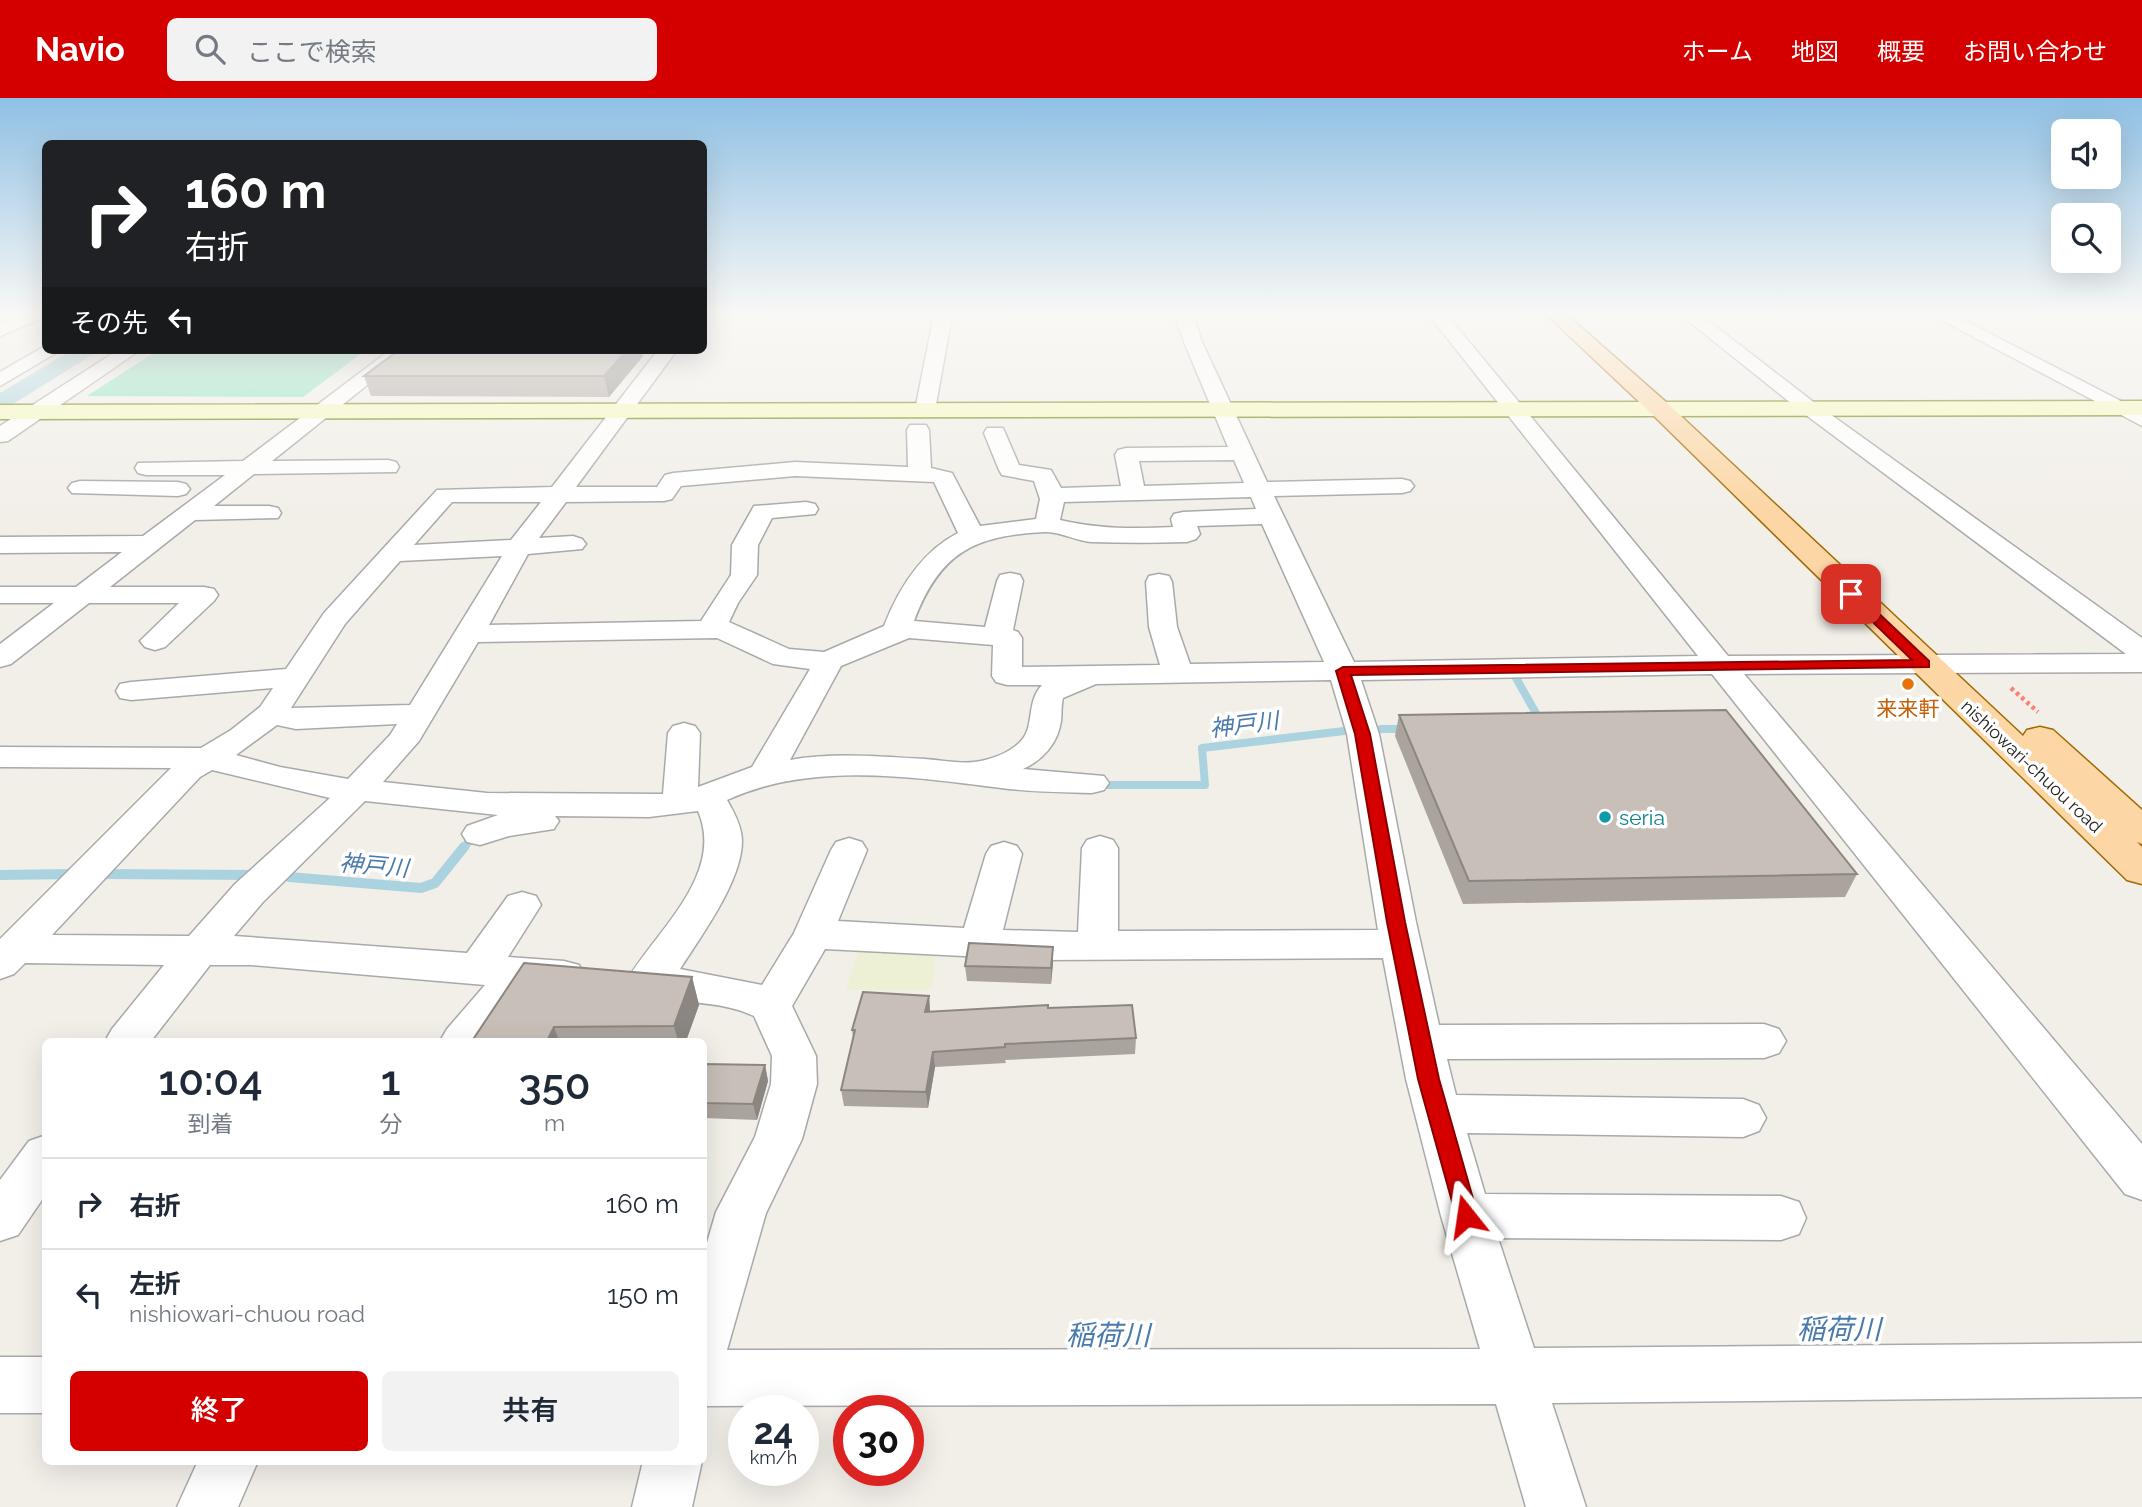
<!DOCTYPE html>
<html lang="ja">
<head>
<meta charset="utf-8">
<style>
  :root { --surface:#fff; --page:#f2f2f3; --text:#1f2937; --muted:#747a83; --line:#e0e1e3; --accent:#d40000 }
  body { margin:0; font-family:Raleway,"Noto Sans JP",sans-serif; background:var(--page); color:var(--text); height:100vh; display:flex; flex-direction:column; font-size:26px; white-space:nowrap }
  * { box-sizing:border-box; margin:0 }
  p { font-size:23px; color:var(--muted) }
  .icon { flex:none; width:38px; height:38px; fill:none; stroke:currentColor; stroke-width:2; stroke-linecap:round; stroke-linejoin:round }
  .map { position:relative; flex:1; overflow:hidden }
  .details { position:absolute; left:42px; top:940px; width:665px; height:427px; display:flex; flex-direction:column; background:var(--surface); border-radius:10px; box-shadow:0 7px 28px #0002 }
  .details>* { flex:none }
  .top-card { position:absolute; left:42px; top:42px; width:665px; height:214px; border-radius:10px; box-shadow:0 7px 28px #0002; background:#202124; color:#fff; overflow:hidden }
  .controls { position:absolute; left:2051px; top:21px; display:grid; gap:14px }
  .controls a { display:grid; place-items:center; width:70px; height:70px; border-radius:10px; background:var(--surface); box-shadow:0 7px 28px #0002; font-size:35px }
  .speed { position:absolute; left:728px; top:1297px; display:flex; gap:14px; font-size:35px; font-weight:700; text-align:center }
  .speed>* { display:grid; place-content:center; width:91px; height:91px; border-radius:50%; background:var(--surface); box-shadow:0 7px 28px #0002; line-height:1 }
  .speed small { font-size:18px; font-weight:400 }
  .speed .limit { border:10px solid #d22; background:#fff; color:#111 }
  .pin { position:absolute; display:grid; place-items:center; width:60px; height:60px; color:#fff; margin:-30px; border-radius:14px; box-shadow:0 4px 10px #0006 }
  .me { position:absolute; width:77px; margin:-38px; rotate:345deg; stroke-linejoin:round; filter:drop-shadow(0 0 5px #0008) }
  .turn { display:flex; align-items:center; gap:24px; height:147px; padding:0 28px; font-size:32px }
  .turn .icon { width:91px; height:91px; stroke-width:2.5 }
  .turn b { display:block; font-size:49px; line-height:60px }
  .then { display:flex; align-items:center; height:66px; padding:0 28px; background:#0003; gap:14px; font-size:26px }
  .eta { display:flex; justify-content:space-evenly; align-items:center; height:119px; text-align:center }
  .eta b { font-size:42px; font-weight:600; line-height:49px }
  .primary-button { display:flex; gap:14px; margin-top:auto; padding:14px 28px }
  .primary-button a { flex:1; height:80px; border-radius:10px; background:var(--accent); color:#fff; font-size:28px; font-weight:600; line-height:80px; text-align:center }
  .primary-button a+a { background:var(--page); color:var(--text) }
  ul { padding:0; list-style:none }
  li { display:flex; align-items:center; gap:21px; height:91px; padding:0 28px; border-top:2px solid var(--line) }
  li div { flex:1 }
  li b { display:block; font-size:26px }
  li em { font-style:normal }
  header { display:flex; align-items:center; gap:42px; box-sizing:border-box; height:98px; padding:0 35px; background:var(--accent); color:#fff }
  header strong { font-size:33px }
  nav { display:flex; gap:38px; margin-inline-start:auto; font-size:24px }
  .search { width:490px; height:63px; background:var(--page); display:flex; align-items:center; gap:18px; box-sizing:border-box; padding:0 24px; border-radius:10px; color:var(--muted); font-size:26px }
  .map>svg:first-child { display:block }
</style>
</head>
<body>
<header>
<strong>Navio</strong>
<div class="search"><svg class="icon" aria-label="search" viewBox="0 0 24 24"><circle cx="10" cy="10" r="6"/><path d="M15 15l6 6"/></svg>ここで検索</div>
<nav><a>ホーム</a><a>地図</a><a>概要</a><a>お問い合わせ</a></nav>
</header>
<div class="map">
<svg width="2142" height="1409" viewBox="0 0 2142 1409">
  <rect width="100%" height="100%" fill="#f2efe9"/>
  <!-- farmland -->
  <polygon fill="#eef0d5" points="863,838 937,842 932,892 846,892"/>
  <!-- pitch -->
  <polygon fill="#88e0be" points="158,252 366,252 303,299 87,298"/>
  <!-- water -->
  <polygon fill="#aad3df" points="72,252 100,252 0,314 0,295"/>
  <g fill="none" stroke-linecap="round" stroke-linejoin="round">
    <!-- stream-far1 -->
    <g stroke="#aad3df" stroke-width="8">
      <polyline points="1516,580 1541,624"/>
      <polyline points="1381,631 1407,631"/>
      <polyline points="1105,687 1205,687 1202,650 1344,633"/>
      <polyline points="463,751 474,737"/>
    </g>
    <!-- stream -->
    <g stroke="#aad3df" stroke-width="10">
      <polyline points="101,776 256,777"/>
      <polyline points="0,777 73,776"/>
      <polyline points="289,779 421,790 435,785 464,749"/>
    </g>
    <!-- street casing -->
    <g stroke="#a9a9a9" stroke-width="3">
      <g id="street">
        <polygon points="20,217 43,217 40,221 0,238 0,226"/>
        <polygon points="934,217 952,217 935,312 932,316 918,316 915,312"/>
        <path d="M 1175,217 L 1193,217 L 1202,244 L 1267,384 L 1402,381 L 1410,383 L 1414,388 L 1410,393 L 1402,395 L 1274,398 L 1354,564 L 1698,558 L 1429,217 L 1447,217 L 1728,558 L 2126,556 L 1802,314 L 1681,217 L 1701,217 L 1816,306 L 2142,540 L 2142,574 L 1744,576 L 2142,1046 L 2142,1102 L 2125,1096 L 1712,576 L 1361,582 L 1379,636 L 1416,824 L 1439,927 L 1764,926 L 1779,931 L 1786,943 L 1779,955 L 1764,960 L 1447,961 L 1456,997 L 1743,1001 L 1759,1007 L 1766,1020 L 1759,1033 L 1743,1039 L 1467,1035 L 1485,1096 L 1781,1098 L 1799,1104 L 1806,1120 L 1799,1136 L 1781,1142 L 1498,1140 L 1534,1250 L 2142,1245 L 2142,1299 L 1552,1305 L 1586,1409 L 1526,1409 L 1496,1306 L 704,1308 L 704,1155 L 716,1114 L 755,1039 L 771,986 L 772,958 L 754,918 C 716,900 672,907 632,895 L 626,884 C 654,835 726,777 698,713 L 649,719 L 555,718 L 559,723 L 554,731 L 509,738 L 480,747 L 467,744 L 462,736 L 467,728 L 498,717 L 365,703 L 263,804 L 234,838 L 467,855 L 508,798 L 522,794 L 536,798 L 541,807 L 508,859 L 564,863 L 579,867 L 585,878 L 579,889 L 564,893 L 529,890 L 487,943 L 440,943 L 447,931 L 485,887 L 251,867 L 210,867 L 151,943 L 105,943 L 112,931 L 164,867 L 25,865 L 14,876 L 0,881 L 0,841 L 171,670 L 0,669 L 0,649 L 201,650 L 231,632 L 260,609 L 273,590 L 131,602 L 120,600 L 116,593 L 120,586 L 131,584 L 286,571 L 324,515 L 437,392 L 552,389 L 658,252 L 677,252 L 576,389 L 657,389 L 665,377 L 673,375 L 795,364 L 908,369 L 907,332 L 910,327 L 926,327 L 929,332 L 931,370 L 952,375 L 980,428 L 1036,421 L 1040,401 L 1034,383 L 1002,377 L 999,372 L 984,335 L 987,330 L 1003,330 L 1019,367 L 1051,372 L 1061,390 L 1121,388 L 1115,357 L 1118,352 L 1126,350 L 1228,349 L 1184,244 ZM 1234,362 L 1244,385 L 1144,388 L 1139,363 ZM 795,378 L 934,384 L 958,435 C 921,454 899,490 884,528 L 824,554 L 789,551 L 729,524 L 738,505 L 757,477 L 758,447 L 772,420 L 815,416 L 818,411 L 815,406 L 806,404 L 754,408 L 732,447 L 731,477 L 701,523 L 489,527 L 528,456 L 582,451 L 586,446 L 582,441 L 573,438 L 539,440 L 566,404 L 664,403 L 672,401 L 681,388 ZM 1251,399 L 1256,411 L 1183,414 L 1174,416 L 1171,421 L 1173,429 C 1135,431 1097,431 1060,422 L 1064,404 ZM 452,404 L 541,404 L 511,442 L 414,447 ZM 1262,426 L 1324,564 L 1190,566 L 1177,529 L 1172,484 L 1169,478 L 1159,476 L 1149,478 L 1146,484 L 1149,529 L 1160,567 L 1022,569 L 1022,540 L 1018,534 L 1013,532 L 1023,483 L 1020,477 L 1010,475 L 1000,477 L 997,483 L 985,529 L 914,523 C 940,454 974,438 1044,434 C 1060,433 1076,443 1091,444 C 1123,445 1154,445 1187,444 L 1196,441 L 1200,436 L 1197,428 ZM 502,458 L 410,607 L 291,610 L 345,526 L 400,463 ZM 717,540 L 773,566 L 810,571 L 752,669 L 698,689 L 700,635 L 695,628 L 684,625 L 673,628 L 668,635 L 663,696 L 487,695 L 383,684 L 419,643 L 478,544 ZM 909,540 L 993,547 L 992,578 L 996,584 L 1007,587 L 1042,587 C 1025,605 1036,630 1019,645 C 1007,656 989,662 974,664 C 959,666 941,662 925,661 C 880,659 835,654 790,662 L 841,568 ZM 1331,582 L 1347,636 L 1378,832 L 1118,833 L 1118,750 L 1113,742 L 1100,738 L 1087,742 L 1082,750 L 1078,834 L 1003,832 L 1022,756 L 1017,748 L 1004,744 L 991,748 L 986,756 L 964,830 L 838,823 L 867,752 L 862,744 L 849,740 L 836,744 L 831,752 L 794,835 L 762,887 L 680,871 C 701,838 742,783 742,743 C 742,729 734,714 727,702 C 812,663 911,679 1001,690 C 1031,694 1062,694 1092,695 L 1104,692 L 1109,685 L 1104,678 L 1023,671 C 1043,662 1058,645 1061,623 C 1062,615 1061,608 1063,600 L 1096,586 ZM 397,626 L 390,637 L 348,681 L 280,669 L 236,657 L 277,627 L 296,631 ZM 212,672 L 330,700 L 235,786 L 189,838 L 52,837 L 200,679 ZM 825,851 L 1043,862 L 1383,860 L 1406,981 L 1441,1118 L 1480,1251 L 727,1252 L 766,1115 L 802,1041 L 817,986 L 816,958 L 792,908 Z"/>
        <polygon points="1932,217 1954,217 2142,314 2142,328"/>
        <polygon points="45,248 46,252 61,252 0,288 0,274"/>
        <polygon points="118,252 140,252 8,343 0,344 0,328"/>
        <polygon points="390,252 411,252 272,363 388,362 396,364 399,369 396,374 254,376 214,408 269,408 278,410 281,415 278,420 195,422 110,489 204,489 214,491 218,497 214,503 165,549 155,552 145,549 140,543 179,505 89,505 11,566 0,569 0,546 54,505 0,505 0,489 76,489 122,454 0,455 0,439 143,438 225,377 146,377 138,375 135,370 138,365 243,363"/>
        <polygon points="80,383 178,384 186,386 190,391 186,396 178,398 72,395 68,390 72,385"/>
        <polygon points="46,1037 46,1096 18,1137 0,1143 0,1082 29,1043"/>
        <rect x="0" y="1259" width="46" height="56"/>
        <polygon points="198,1363 258,1363 238,1409 177,1409"/>
        <polygon points="643,1363 702,1363 692,1409 632,1409"/>
      </g>
    </g>
    <!-- secondary casing -->
    <g stroke="#707d05" stroke-width="3">
      <polygon id="secondary" points="2142,303 2142,317 0,321 0,307"/>
    </g>
    <!-- primary casing -->
    <g stroke="#a06b00" stroke-width="3">
      <polygon id="primary" points="1547,217 1567,217 1667,305 2023,638 2027,632 2040,629 2053,632 2142,712 2142,746 2137,744 2142,749 2142,786 2127,782 1651,315"/>
    </g>
    <!-- path -->
    <polyline stroke="#fa8072" stroke-width="4.5" stroke-dasharray="3.5 3.5" stroke-linecap="butt" points="2011,590 2038,614"/>
    <!-- street -->
    <use href="#street" fill="#fff" fill-rule="evenodd"/>
    <!-- secondary -->
    <use href="#secondary" fill="#f7fabf" fill-rule="evenodd"/>
    <!-- primary -->
    <use href="#primary" fill="#fcd6a4" fill-rule="evenodd"/>
  </g>
  <!-- wall -->
  <g fill="#aba49e">
    <polygon points="643,258 609,299 371,298 364,278"/>
    <polygon points="1399,617 1857,776 1845,799 1463,806 1395,638"/>
    <polygon points="1053,865 1051,886 967,883 965,868"/>
    <polygon points="692,879 699,907 686,943 472,943"/>
    <polygon points="929,898 930,914 1048,910 1136,940 1135,956 1005,962 1006,965 935,969 928,1010 844,1008 841,992 853,939 852,932"/>
    <polygon points="704,966 765,967 768,983 757,1022 704,1020"/>
  </g>
  <!-- shaded-wall -->
  <g fill="#8b8681">
    <polygon points="627,252 642,252 643,258 609,299 604,278"/>
    <polygon points="1053,849 1053,865 1051,886 1051,870"/>
    <polygon points="692,879 699,907 686,943 678,943 674,928"/>
    <polygon points="929,898 930,914 925,914"/>
    <polygon points="554,929 559,943 547,943"/>
    <polygon points="933,954 935,969 928,1010 926,994"/>
    <polygon points="765,967 768,983 757,1022 753,1006"/>
  </g>
  <!-- building -->
  <g fill="#c7bfb8" stroke="#8b8681" stroke-width="2">
    <polygon points="399,252 627,252 604,278 364,278"/>
    <polygon points="1726,612 1857,776 1469,783 1399,617"/>
    <polygon points="969,845 1053,849 1051,870 965,868"/>
    <polygon points="524,865 692,879 674,928 554,929 547,943 472,943"/>
    <polygon points="863,894 929,898 925,914 1048,907 1048,910 1132,907 1136,940 1005,946 1005,949 933,954 926,994 841,992 855,932 852,932"/>
    <polygon points="704,966 765,967 753,1006 704,1005"/>
  </g>
  <!-- sky -->
  <linearGradient id="sky" x2="0" y2="1"><stop stop-color="#8fc0e4"/><stop offset="0.52" stop-color="#f9f8f5"/><stop offset="1" stop-color="#f9f8f5" stop-opacity="0"/></linearGradient>
  <rect width="2142" height="414" fill="url(#sky)"/>
  <!-- route -->
  <polygon fill="#d40000" stroke="#8a0000" stroke-width="2" points="1851,492 1855,493 1929,563 1929,569 1351,577 1370,636 1405,824 1439,981 1478,1118 1474,1125 1466,1128 1458,1125 1418,981 1387,824 1355,636 1336,573 1343,569 1912,562 1847,499 1847,493"/>
  <!-- markers -->
  <circle fill="#e8710a" stroke="#fff" stroke-width="2.5" cx="1908" cy="586" r="7"/>
  <circle fill="#0f9aa8" stroke="#fff" stroke-width="2.5" cx="1605" cy="719" r="7"/>
  <g text-anchor="middle" dominant-baseline="central" stroke-width="7" stroke-linejoin="round" paint-order="stroke">
    <!-- far-street labels -->
    <g font-size="18" fill="#222" stroke="#fff">
      <text transform="translate(2032 668) rotate(43)">nishiowari-chuou road</text>
    </g>
    <!-- food labels -->
    <g font-size="21" fill="#c56008" stroke="#fff">
      <text x="1908" y="610">来来軒</text>
    </g>
    <!-- culture labels -->
    <g font-size="21" fill="#0d838f" stroke="#fff" text-anchor="start">
      <text x="1619" y="719">seria</text>
    </g>
    <!-- water labels -->
    <g font-size="23" font-style="italic" fill="#4a7aab" stroke="#fff">
      <text transform="translate(1244 626) rotate(-7)">神戸川</text>
      <text transform="translate(374 767) rotate(5)">神戸川</text>
    </g>
    <!-- near-water labels -->
    <g font-size="28" font-style="italic" fill="#4a7aab" stroke="#fff">
      <text x="1839" y="1231">稲荷川</text>
      <text x="1108" y="1237">稲荷川</text>
    </g>
  </g>
</svg>
<div class="controls">
<a><svg class="icon" aria-label="sound" viewBox="0 0 24 24"><path d="M4 9h4l5-4v14l-5-4H4zM17 9q2 3 0 6"/></svg></a>
<a><svg class="icon" aria-label="search" viewBox="0 0 24 24"><circle cx="10" cy="10" r="6"/><path d="M15 15l6 6"/></svg></a>
</div>
<div class="speed"><div>24<small>km/h</small></div><div class="limit">30</div></div>
<div class="pin" style="left:1851px;top:496px;background:#d93025"><svg class="icon" aria-label="arrive" viewBox="0 0 24 24"><path d="M6 21V4h12l-3 4 3 4H6"/></svg></div>
<svg class="me" style="left:1466px;top:1118px" viewBox="-20 -20 40 40"><path d="M0-17L14 15 0 8-14 15z" fill="#d40000" stroke="#fff" stroke-width="4"/></svg>
<div class="top-card">
<div class="turn"><svg class="icon" aria-label="right" viewBox="0 0 24 24"><path d="M7 20v-9h11M14 6l5 5-5 5"/></svg><div><b>160 m</b>右折</div></div>
<div class="then">その先<svg class="icon" aria-label="left" viewBox="0 0 24 24"><path d="M17 20v-9H6M10 6l-5 5 5 5"/></svg></div>
</div>
<section class="details">
<div class="eta">
<div><b>10:04</b><p>到着</p></div>
<div><b>1</b><p>分</p></div>
<div><b>350</b><p>m</p></div>
</div>
<ul>
<li><svg class="icon" aria-label="right" viewBox="0 0 24 24"><path d="M7 20v-9h11M14 6l5 5-5 5"/></svg><div><b>右折</b></div><em>160 m</em></li>
<li><svg class="icon" aria-label="left" viewBox="0 0 24 24"><path d="M17 20v-9H6M10 6l-5 5 5 5"/></svg><div><b>左折</b><p>nishiowari-chuou road</p></div><em>150 m</em></li>
</ul>
<div class="primary-button"><a>終了</a><a>共有</a></div>
</section>
</div>
</body>
</html>
